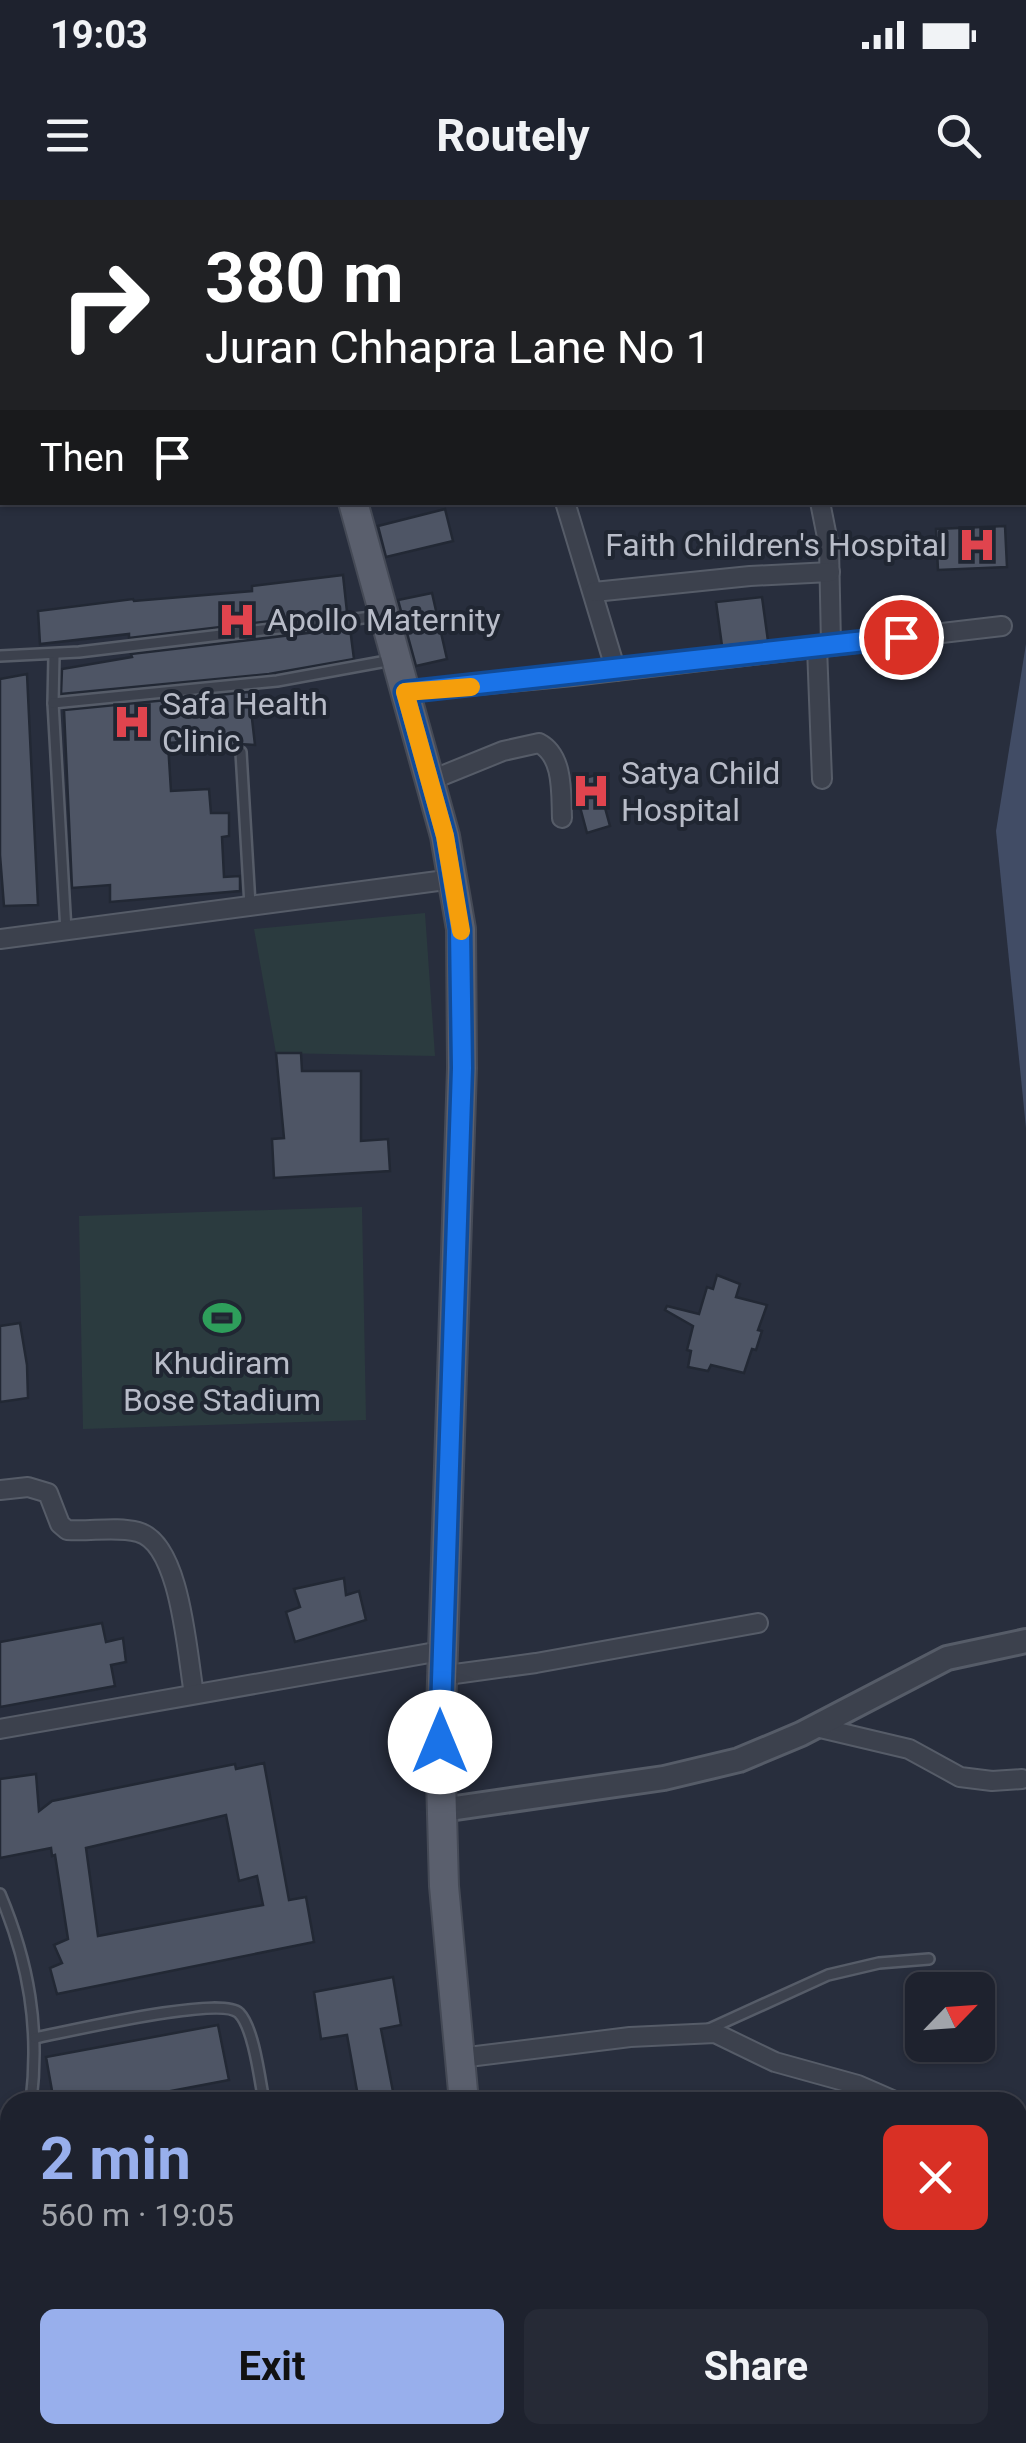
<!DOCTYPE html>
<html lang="en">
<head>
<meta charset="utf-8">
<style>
  :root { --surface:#1e222e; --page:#262a36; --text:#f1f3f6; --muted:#a1a4aa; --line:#3c3f4a; --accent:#98afec }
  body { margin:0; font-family:Roboto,sans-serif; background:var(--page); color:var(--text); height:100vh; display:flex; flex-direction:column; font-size:38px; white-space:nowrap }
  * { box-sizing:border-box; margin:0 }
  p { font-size:32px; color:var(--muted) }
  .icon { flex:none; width:55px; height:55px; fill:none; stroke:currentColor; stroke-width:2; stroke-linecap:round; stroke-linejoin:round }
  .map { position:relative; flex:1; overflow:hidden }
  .panel { position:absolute; left:0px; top:1892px; width:1028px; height:352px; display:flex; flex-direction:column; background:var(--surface); border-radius:30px 30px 0 0; box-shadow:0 2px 8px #0004,0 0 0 2px var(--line) }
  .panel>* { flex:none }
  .guide { position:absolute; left:0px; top:0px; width:1028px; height:305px; box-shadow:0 2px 8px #0004,0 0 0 2px var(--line); background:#202124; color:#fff; overflow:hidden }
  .needle { width:65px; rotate:65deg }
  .buttons { position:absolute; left:905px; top:1772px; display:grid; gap:20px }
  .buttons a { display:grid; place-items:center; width:90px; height:90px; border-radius:15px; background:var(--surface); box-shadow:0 2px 8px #0004,0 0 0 2px var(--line); font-size:50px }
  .pin { position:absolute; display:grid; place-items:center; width:85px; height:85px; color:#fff; margin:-42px; border:5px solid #fff; border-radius:50%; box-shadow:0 2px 10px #0007 }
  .me { position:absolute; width:110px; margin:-55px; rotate:0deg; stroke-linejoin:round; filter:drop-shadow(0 0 8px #0008) }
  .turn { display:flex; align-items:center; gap:35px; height:210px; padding:0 40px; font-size:45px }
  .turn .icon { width:130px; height:130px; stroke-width:2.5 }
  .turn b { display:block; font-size:70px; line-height:85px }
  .then { display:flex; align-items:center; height:95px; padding:0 40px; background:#0003; gap:20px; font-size:38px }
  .round { display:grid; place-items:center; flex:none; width:105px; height:105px; border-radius:15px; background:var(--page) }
  .overview { display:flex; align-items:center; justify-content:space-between; height:170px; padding:0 40px }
  h1 { font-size:60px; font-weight:700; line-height:75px; color:var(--accent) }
  .action { display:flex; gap:20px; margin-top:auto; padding:20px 40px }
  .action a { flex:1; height:115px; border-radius:15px; background:var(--accent); color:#111; font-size:40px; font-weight:700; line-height:115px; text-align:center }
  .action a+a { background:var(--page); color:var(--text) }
  .status { display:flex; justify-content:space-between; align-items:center; height:70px; padding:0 50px; background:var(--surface); direction:ltr }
  .status svg { height:28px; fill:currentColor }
  header { display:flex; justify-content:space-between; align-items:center; height:130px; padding:0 40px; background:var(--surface); font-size:45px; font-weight:700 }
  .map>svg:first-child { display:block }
</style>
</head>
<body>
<div class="status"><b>19:03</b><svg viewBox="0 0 49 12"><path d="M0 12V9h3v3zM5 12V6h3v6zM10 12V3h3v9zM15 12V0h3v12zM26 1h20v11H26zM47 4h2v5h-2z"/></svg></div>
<header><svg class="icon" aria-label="menu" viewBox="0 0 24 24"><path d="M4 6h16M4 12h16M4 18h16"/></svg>Routely<svg class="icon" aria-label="search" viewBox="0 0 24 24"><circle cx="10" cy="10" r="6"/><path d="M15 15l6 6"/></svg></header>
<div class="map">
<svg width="1026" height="2243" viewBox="0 0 1026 2243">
  <rect width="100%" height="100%" fill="#282e3d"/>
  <!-- green -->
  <g fill="#2b3b3f">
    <polygon points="425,713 435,856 276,853 254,729"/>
    <polygon points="362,1007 366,1220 83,1229 79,1016"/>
  </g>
  <!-- water -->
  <polygon fill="#414c65" points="1026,444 1026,928 996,631"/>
  <!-- building -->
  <g fill="#4e5565" stroke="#222834" stroke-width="2.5" fill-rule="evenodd">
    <polygon points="445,309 453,341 386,357 378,326"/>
    <polygon points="1005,326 1007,367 938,370 936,329"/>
    <polygon points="343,375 347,412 129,438 129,434 40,444 38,411 133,399 134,401 252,391 252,386"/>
    <polygon points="432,393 447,459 416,466 398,400"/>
    <polygon points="762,397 768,441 722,446 716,402"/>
    <polygon points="350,428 354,459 269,474 61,494 62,469 132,457 131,454"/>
    <polygon points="27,474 38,705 4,706 0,655 0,479"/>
    <polygon points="249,492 255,545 240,544 215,550 214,540 168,543 171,591 209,589 211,613 229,613 229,636 222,637 224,677 240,676 240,691 110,702 110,685 72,688 64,510"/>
    <polygon points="596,575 610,626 587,633 573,581"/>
    <polygon points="276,853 301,853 302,871 361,871 361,941 388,939 390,971 274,978 272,939 284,938"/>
    <polygon points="717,1075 740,1084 736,1097 767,1105 758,1130 762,1131 756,1150 752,1149 744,1173 711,1165 708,1171 688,1167 691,1151 687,1150 693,1126 665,1110 667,1106 699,1114 707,1087 713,1089"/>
    <polygon points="20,1123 27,1165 28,1198 0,1202 0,1126"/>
    <polygon points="344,1378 346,1395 359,1391 366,1420 295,1442 286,1412 300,1407 294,1389"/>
    <polygon points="102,1423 106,1442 123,1438 126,1462 111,1465 115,1486 0,1507 0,1442"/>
    <path d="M 264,1563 L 289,1700 L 306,1697 L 314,1742 L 57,1794 L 50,1768 L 62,1763 L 54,1745 L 68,1739 L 55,1655 L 52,1656 L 51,1648 L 0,1658 L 0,1579 L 36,1574 L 39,1611 L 52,1601 L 235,1564 L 236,1569 ZM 226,1615 L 239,1681 L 257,1676 L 263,1705 L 98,1736 L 86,1648 Z"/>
    <polygon points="393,1777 401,1825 381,1829 395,1902 359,1902 347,1835 321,1839 314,1792"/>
    <polygon points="218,1825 229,1880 113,1902 54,1902 46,1857"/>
  </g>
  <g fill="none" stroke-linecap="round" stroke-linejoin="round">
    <!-- service casing -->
    <g stroke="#565c68" stroke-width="14">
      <g id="service">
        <polyline points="54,455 53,503 66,731"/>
        <polyline points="0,456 79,452 380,416"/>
        <polyline points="53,503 277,481 392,460"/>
        <polyline points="241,552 250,705"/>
        <path d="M 0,1694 C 29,1763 40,1828 31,1902"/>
        <polyline points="709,1829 828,1775 879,1763 929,1759"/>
        <path d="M 35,1838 C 67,1832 220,1795 239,1813 C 254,1828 260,1881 264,1902"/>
        <polyline points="0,1971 10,1964"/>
        <polyline points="0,2023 3,2038 10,2048"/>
        <polyline points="0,2109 10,2107"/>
        <polyline points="1018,2160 1026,2161"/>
        <polyline points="451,2235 453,2243"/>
        <polyline points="739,2235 740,2243"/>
      </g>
    </g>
    <!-- minor casing -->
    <g stroke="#565c68" stroke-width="22">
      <g id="minor">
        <polyline points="387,0 387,2"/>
        <polyline points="481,0 482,2"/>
        <polyline points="648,2 648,0"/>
        <polyline points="822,2 822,0"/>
        <polyline points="929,2 929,0"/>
        <polyline points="1025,174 1026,174"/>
        <polyline points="565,302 616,471"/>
        <polyline points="820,302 829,347 831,445"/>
        <polyline points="594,392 750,376 830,372"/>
        <polyline points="817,447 822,579"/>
        <polyline points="405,492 573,476 1002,426"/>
        <path d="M 429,581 L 503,551 L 539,543 C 564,556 561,593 562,618"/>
        <polyline points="0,739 453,679"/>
        <path d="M 0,1290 L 28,1287 L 48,1293 L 60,1324 L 67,1330 C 90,1332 115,1326 138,1332 C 181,1343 187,1455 194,1494"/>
        <polyline points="440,1476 536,1463 758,1423"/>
        <polyline points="816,1527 909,1549 960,1577 992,1581 1022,1579"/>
        <polyline points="0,1529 441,1451"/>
        <polyline points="460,1858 630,1837 715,1833 775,1862 858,1885 897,1902"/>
        <polyline points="1018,2135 1026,2150"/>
      </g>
    </g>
    <!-- tertiary casing -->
    <g stroke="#565c68" stroke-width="28">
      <polyline id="tertiary" points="442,1610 664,1578 739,1560 801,1534 947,1458 1026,1441"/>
    </g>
    <!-- secondary casing -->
    <g stroke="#565c68" stroke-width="30">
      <polyline id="secondary" points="269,0 269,2"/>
    </g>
    <!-- primary casing -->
    <g stroke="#454a56" stroke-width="32">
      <g id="primary">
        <polyline points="0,40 2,40"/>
        <polyline points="353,302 445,636 461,729 462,868 440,1542 444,1686 464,1902"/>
        <polyline points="506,2235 507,2243"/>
      </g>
    </g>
    <!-- service -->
    <use href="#service" stroke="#3c414d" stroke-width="9"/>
    <!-- minor -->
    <use href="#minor" stroke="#3c414d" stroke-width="18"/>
    <!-- tertiary -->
    <use href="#tertiary" stroke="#3c414d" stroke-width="22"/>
    <!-- secondary -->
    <use href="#secondary" stroke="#4a505f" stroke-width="25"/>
    <!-- primary -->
    <use href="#primary" stroke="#5a5f6d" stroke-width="28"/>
  </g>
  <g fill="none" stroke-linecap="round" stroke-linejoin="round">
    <!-- route casing -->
    <g stroke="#114b97" stroke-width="25">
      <polyline id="route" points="440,1542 462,868 460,729 445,636 405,492 901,437"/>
    </g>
    <!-- route -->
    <use href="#route" stroke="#1a73e8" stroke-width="18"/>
    <!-- slow -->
    <polyline stroke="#f59e0b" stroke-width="18" points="461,731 445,636 405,492 471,487"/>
  </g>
  <!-- icons -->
  <defs>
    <g id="hospital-bare" transform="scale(3)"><path d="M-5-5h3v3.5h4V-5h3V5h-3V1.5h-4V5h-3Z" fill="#e0444e" stroke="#202632" stroke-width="2.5" paint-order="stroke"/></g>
    <g id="stadium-bare" transform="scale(3)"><path d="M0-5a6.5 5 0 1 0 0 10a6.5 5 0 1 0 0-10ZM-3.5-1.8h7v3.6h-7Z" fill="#2e9e5b" stroke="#202632" stroke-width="2.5" paint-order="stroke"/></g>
  </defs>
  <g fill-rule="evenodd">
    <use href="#hospital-bare" x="977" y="345"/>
    <use href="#hospital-bare" x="237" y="420"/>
    <use href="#hospital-bare" x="132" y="522"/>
    <use href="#hospital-bare" x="591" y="591"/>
    <use href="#stadium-bare" x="222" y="1118"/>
  </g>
  <g text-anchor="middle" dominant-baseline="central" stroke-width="8" stroke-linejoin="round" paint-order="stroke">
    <!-- poi labels -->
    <g font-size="32" fill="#b8bcc8" stroke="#202632" text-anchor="start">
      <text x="947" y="345" text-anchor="end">Faith Children's Hospital</text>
      <text x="267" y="420">Apollo Maternity</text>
      <text x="162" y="504">Safa Health<tspan x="162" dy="37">Clinic</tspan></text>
      <text x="621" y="573">Satya Child<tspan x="621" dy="37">Hospital</tspan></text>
      <text x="222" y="1163" text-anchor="middle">Khudiram<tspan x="222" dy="37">Bose Stadium</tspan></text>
    </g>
  </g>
</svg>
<div class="buttons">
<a><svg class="needle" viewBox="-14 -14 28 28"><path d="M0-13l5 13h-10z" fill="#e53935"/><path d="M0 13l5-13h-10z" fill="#a1a4aa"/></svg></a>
</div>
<div class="pin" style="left:901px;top:437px;background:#d93025"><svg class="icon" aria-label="arrive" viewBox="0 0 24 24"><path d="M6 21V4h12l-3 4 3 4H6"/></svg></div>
<svg class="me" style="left:440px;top:1542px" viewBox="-20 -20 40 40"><circle r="19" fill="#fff"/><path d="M0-13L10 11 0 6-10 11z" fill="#1a73e8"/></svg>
<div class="guide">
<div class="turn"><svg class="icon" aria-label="right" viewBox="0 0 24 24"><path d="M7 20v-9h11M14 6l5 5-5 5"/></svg><div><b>380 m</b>Juran Chhapra Lane No 1</div></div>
<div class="then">Then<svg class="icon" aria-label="arrive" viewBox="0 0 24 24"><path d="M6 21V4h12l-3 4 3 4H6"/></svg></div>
</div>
<section class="panel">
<div class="overview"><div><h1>2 min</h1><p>560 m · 19:05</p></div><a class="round" style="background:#d93025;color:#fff"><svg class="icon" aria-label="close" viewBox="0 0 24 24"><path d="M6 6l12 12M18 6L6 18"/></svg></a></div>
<div class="action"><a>Exit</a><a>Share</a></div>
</section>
</div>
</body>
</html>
